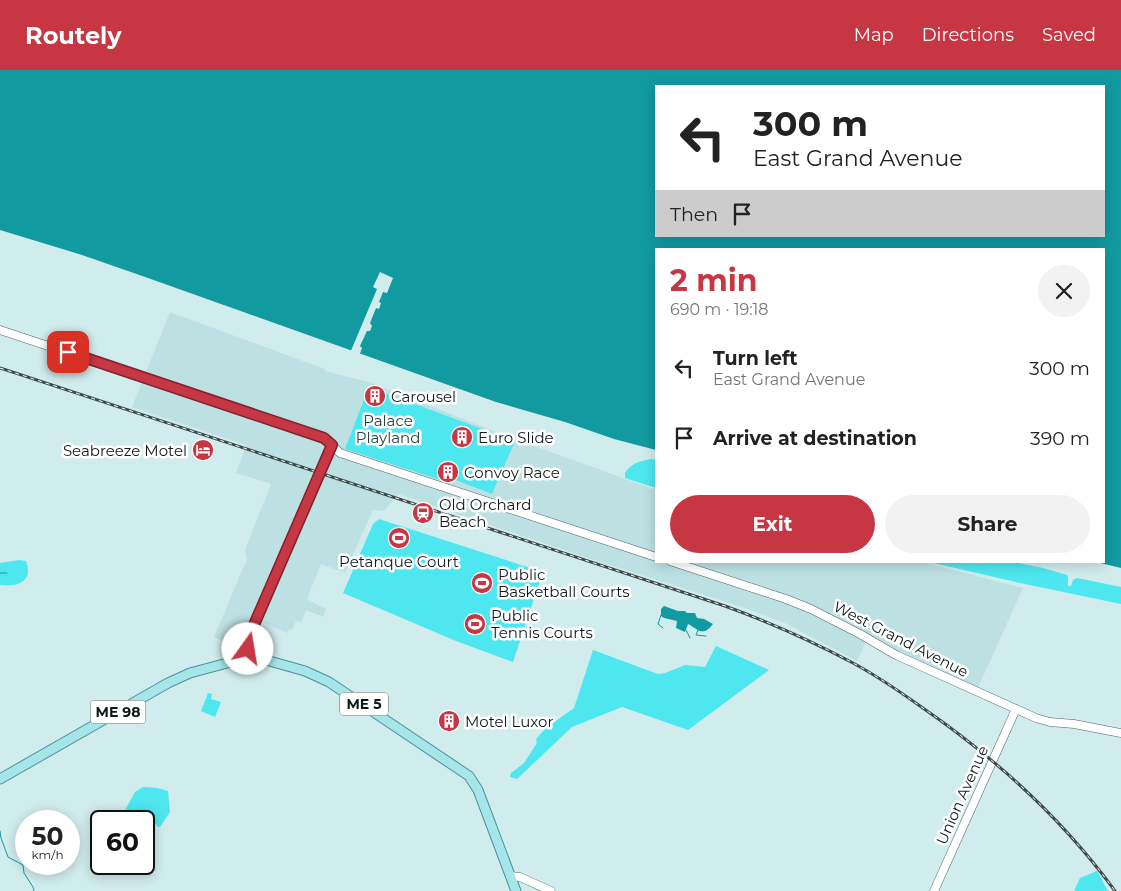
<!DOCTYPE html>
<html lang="en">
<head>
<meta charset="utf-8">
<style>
  :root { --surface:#fff; --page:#f2f2f2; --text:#222; --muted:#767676; --accent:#c63643 }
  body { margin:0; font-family:Montserrat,sans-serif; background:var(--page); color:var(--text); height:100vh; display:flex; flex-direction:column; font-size:19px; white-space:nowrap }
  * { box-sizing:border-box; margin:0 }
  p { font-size:16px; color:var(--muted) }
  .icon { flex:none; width:28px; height:28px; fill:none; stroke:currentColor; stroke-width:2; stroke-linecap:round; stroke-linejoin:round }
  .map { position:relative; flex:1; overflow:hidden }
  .sheet { position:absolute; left:655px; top:178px; width:450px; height:315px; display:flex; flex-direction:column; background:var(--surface); border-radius:0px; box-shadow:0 2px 12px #0003 }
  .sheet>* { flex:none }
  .hud { position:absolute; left:655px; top:15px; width:450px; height:152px; border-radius:0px; box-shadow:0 2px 12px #0003; background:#fff; color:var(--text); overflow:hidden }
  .speed { position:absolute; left:15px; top:740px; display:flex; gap:10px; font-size:25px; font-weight:700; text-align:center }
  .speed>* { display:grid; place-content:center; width:65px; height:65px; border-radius:50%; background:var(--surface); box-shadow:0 2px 12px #0003; line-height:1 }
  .speed small { font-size:12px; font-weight:400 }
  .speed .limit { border:2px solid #111; border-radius:8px; background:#fff; color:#111 }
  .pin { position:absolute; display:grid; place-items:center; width:42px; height:42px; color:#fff; margin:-21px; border-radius:10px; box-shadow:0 2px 8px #0006 }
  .me { position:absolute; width:55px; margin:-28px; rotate:13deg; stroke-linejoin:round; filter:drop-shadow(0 0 4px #0008) }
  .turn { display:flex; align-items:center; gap:18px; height:105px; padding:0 15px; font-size:22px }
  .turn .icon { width:65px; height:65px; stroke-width:2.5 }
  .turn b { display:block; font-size:35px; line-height:42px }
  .then { display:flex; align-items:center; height:48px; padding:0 15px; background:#0003; gap:10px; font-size:19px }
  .round { display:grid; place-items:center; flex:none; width:52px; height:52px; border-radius:26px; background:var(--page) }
  .head { display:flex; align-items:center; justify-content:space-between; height:85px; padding:0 15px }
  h1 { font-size:30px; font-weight:700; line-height:38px; color:var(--accent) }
  .button { display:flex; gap:10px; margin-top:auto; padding:10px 15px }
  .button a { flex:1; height:58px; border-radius:30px; background:var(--accent); color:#fff; font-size:20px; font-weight:700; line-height:58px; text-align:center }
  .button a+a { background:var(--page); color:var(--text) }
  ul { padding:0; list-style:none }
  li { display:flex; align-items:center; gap:15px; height:70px; padding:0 15px }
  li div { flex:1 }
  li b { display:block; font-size:19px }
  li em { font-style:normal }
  header { display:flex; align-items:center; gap:30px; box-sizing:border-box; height:70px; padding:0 25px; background:var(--accent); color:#fff }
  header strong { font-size:24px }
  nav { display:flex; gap:28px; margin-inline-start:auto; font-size:18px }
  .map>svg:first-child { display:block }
</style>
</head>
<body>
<header>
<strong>Routely</strong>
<nav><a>Map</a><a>Directions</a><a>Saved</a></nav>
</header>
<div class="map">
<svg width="1121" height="821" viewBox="0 0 1121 821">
  <rect width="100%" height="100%" fill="#d1eced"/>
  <!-- built -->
  <polygon fill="#bde0e2" points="170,242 325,299 325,301 372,313 501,364 656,420 656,491 918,491 1023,518 977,620 896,584 868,567 857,591 785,553 742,537 588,488 398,424 384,441 373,440 345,503 321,494 307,529 326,539 323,547 306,540 301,552 296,551 292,560 289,559 287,563 253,548 239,578 214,567 247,489 245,480 271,414 236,403 246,375 132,337"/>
  <!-- green -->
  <g fill="#4ee7f0">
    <polygon points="369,317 515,371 492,424 443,405 441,410 345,379"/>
    <path d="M 651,389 L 656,390 L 656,418 L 625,408 L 625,403 C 631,393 640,391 651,389 Z"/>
    <polygon points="379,449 543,502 513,592 456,571 343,523 373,454"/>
    <path d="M 19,490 L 26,491 C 34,512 17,517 0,515 L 0,493 Z"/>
    <polygon points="925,491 1008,491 1043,498 1067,505 1068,508 1068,516 1071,516 1073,510 1077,508 1121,517 1121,534 1020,513"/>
    <polygon points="716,576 769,600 688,660 622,637 572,657 517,709 510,707 511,703 524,693 537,673 536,669 546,658 574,638 593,580 658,604 665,603 685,595 705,597"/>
    <polygon points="208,623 212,624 211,629 221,632 215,647 201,641"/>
    <path d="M 143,717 L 157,718 L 168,721 L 170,742 L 160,757 L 158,757 C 146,742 142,735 123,744 L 135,722 Z"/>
    <polygon points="1097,801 1108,821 1074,821 1080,808"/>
  </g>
  <!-- water -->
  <g fill="#129aa1" fill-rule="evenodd">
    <path d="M 0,0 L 1121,0 L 1121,498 L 1092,491 L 1104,491 L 1104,179 L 656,179 L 656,380 L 614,369 L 565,352 L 496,332 L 148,208 L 82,185 L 0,160 ZM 656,16 L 1104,16 L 1104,166 L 656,166 Z"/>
    <path d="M 664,536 L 678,541 L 685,541 L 687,543 L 695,543 L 697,548 L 704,549 L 713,554 C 703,567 699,560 688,554 L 685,562 L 676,558 L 677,551 L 664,548 L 661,546 L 661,539 Z"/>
  </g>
  <!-- pier -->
  <polygon fill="#d1eced" points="380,202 393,208 387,223 383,222 379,232 381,233 379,239 376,238 370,253 372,256 370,261 367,261 360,276 362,278 359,286 350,283 377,219 373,217"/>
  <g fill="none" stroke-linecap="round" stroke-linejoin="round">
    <!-- stream -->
    <g stroke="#129aa1" stroke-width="1">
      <polyline points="0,503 7,503"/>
      <polyline points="661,545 658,554 663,558"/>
      <polyline points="686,560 690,568"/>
      <polyline points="698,560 696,565 706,566"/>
      <polyline points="0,761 1,768 8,787 23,795 24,803 33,817 34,821"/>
    </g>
    <!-- secondary casing -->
    <g stroke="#4d6466" stroke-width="9">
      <g id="secondary">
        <polyline points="0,260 325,368 340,383 656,487"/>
        <polyline points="670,491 786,529 811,539 860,564 896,585 1036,648 1050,652 1074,654 1121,663"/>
        <polyline points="242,589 243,580 332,375"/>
        <polyline points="510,806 520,807 551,821"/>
        <polyline points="934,821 1016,639"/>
      </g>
    </g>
    <!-- primary casing -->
    <g stroke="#4a9397" stroke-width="11">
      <g id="primary">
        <polyline points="249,564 249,581 260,587"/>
        <polyline points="0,709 168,613 190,603 242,589 251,589 266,590 305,601 329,612 469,706 478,720 516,821"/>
      </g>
    </g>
    <!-- secondary -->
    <use href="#secondary" stroke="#fff" stroke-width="8"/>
    <!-- primary -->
    <use href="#primary" stroke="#a6e5e9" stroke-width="9"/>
    <!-- rail casing -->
    <g stroke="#3d4a4b" stroke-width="3">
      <path id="rail" d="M 0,298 L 725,536 C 769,552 812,571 853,593 C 877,606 899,621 920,636 C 994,687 1062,748 1115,821"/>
    </g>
    <!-- rail -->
    <use href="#rail" stroke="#fff" stroke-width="1" stroke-dasharray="4" stroke-linecap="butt"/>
  </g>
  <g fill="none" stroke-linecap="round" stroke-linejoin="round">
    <!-- route casing -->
    <g stroke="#81232c" stroke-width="12">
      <polyline id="route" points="68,282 324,368 332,375 250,564 248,579"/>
    </g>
    <!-- route -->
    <use href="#route" stroke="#c63643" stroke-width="9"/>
  </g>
  <!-- icons -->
  <defs>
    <g id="building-disc" transform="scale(1.125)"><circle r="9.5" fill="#c63643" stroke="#fff"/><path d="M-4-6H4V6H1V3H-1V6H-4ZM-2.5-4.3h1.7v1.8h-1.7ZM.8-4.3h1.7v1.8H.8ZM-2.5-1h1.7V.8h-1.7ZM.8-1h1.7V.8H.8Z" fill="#fff"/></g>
    <g id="hotel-disc" transform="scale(1.125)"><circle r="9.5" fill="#c63643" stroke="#fff"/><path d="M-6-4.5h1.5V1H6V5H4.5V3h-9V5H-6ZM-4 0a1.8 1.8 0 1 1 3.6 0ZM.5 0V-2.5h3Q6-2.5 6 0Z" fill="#fff"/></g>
    <g id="station-disc" transform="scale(1.125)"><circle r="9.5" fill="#c63643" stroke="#fff"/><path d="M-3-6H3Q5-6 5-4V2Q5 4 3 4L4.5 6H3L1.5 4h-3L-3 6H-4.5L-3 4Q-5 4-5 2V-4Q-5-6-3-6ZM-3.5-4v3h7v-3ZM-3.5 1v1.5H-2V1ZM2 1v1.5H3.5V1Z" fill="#fff"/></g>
    <g id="stadium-disc" transform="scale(1.125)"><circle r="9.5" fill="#c63643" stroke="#fff"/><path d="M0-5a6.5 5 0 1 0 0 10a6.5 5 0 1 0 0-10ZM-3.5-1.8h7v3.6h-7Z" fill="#fff"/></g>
  </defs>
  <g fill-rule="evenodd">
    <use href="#building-disc" x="375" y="326"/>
    <use href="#building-disc" x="462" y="367"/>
    <use href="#hotel-disc" x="203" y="380"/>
    <use href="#building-disc" x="448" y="402"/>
    <use href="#station-disc" x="423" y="443"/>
    <use href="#stadium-disc" x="399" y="468"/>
    <use href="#stadium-disc" x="482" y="513"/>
    <use href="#stadium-disc" x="475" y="554"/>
    <use href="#building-disc" x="449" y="651"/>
  </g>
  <g text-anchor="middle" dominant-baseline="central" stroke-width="5" stroke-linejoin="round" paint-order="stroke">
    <!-- shield labels -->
    <g fill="#fff" stroke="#585e5f" stroke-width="1">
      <rect x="340" y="622.5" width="48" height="23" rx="4"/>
      <rect x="90.5" y="630.5" width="55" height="23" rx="4"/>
    </g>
    <g font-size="14" font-weight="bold" fill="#10191a">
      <text x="364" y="634">ME 5</text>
      <text x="118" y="642">ME 98</text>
    </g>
    <!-- poi labels -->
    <g font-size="15" fill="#10191a" stroke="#fff" text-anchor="start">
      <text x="391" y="326">Carousel</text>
      <text x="478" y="367">Euro Slide</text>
      <text x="187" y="380" text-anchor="end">Seabreeze Motel</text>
      <text x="464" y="402">Convoy Race</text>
      <text x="439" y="434">Old Orchard<tspan x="439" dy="17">Beach</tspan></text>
      <text x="399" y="491" text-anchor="middle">Petanque Court</text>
      <text x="498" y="504">Public<tspan x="498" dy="17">Basketball Courts</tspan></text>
      <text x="491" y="545">Public<tspan x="491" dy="17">Tennis Courts</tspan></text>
      <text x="465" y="651">Motel Luxor</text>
    </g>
    <!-- park labels -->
    <g font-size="15" fill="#284244" stroke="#fff">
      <text x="388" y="350">Palace<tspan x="388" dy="17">Playland</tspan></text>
    </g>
    <!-- street labels -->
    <g font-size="15" fill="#10191a" stroke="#fff">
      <text transform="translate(901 569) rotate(27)">West Grand Avenue</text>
      <text transform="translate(962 725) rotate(-66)">Union Avenue</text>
    </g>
  </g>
</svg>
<div class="speed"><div>50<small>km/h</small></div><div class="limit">60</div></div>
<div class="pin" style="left:68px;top:282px;background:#d93025"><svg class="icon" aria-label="arrive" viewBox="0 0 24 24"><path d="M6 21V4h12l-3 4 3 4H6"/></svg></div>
<svg class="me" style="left:248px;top:579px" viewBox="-20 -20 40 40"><circle r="19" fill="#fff"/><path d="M0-13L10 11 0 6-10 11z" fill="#c63643"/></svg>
<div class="hud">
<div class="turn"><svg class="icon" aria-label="left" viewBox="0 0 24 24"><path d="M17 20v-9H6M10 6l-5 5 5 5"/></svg><div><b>300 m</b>East Grand Avenue</div></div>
<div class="then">Then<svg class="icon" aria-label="arrive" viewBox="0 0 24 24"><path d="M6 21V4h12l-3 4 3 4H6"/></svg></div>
</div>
<section class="sheet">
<div class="head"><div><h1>2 min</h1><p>690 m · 19:18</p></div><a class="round"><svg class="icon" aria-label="close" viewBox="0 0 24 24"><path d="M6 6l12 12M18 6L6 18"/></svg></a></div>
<ul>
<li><svg class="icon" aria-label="left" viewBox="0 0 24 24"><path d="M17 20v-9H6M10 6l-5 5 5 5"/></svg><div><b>Turn left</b><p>East Grand Avenue</p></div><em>300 m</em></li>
<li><svg class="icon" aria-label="arrive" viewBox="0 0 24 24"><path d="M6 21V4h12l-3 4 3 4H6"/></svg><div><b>Arrive at destination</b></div><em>390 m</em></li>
</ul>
<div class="button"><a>Exit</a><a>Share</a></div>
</section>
</div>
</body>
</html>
